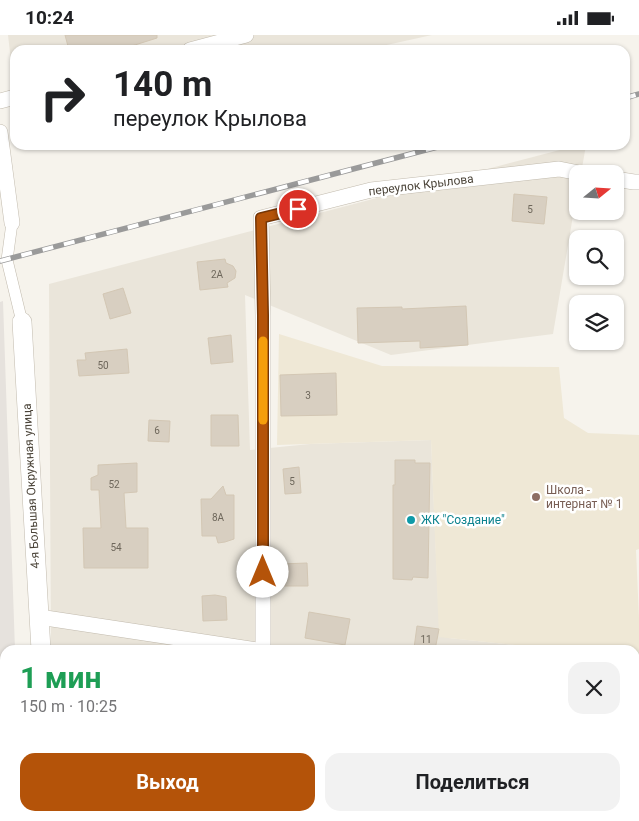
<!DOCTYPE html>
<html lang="ru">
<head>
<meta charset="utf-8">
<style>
  :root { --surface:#fff; --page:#f2f2f2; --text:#202124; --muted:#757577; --accent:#b45309 }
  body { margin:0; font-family:Roboto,sans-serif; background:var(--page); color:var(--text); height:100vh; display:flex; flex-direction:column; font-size:19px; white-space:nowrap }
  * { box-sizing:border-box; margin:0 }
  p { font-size:16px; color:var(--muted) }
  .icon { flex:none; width:28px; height:28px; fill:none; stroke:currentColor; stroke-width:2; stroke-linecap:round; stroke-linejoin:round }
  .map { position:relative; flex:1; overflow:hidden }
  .sheet { position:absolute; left:0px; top:610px; width:640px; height:176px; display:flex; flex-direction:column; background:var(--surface); border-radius:15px 15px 0 0; box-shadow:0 1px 4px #0004 }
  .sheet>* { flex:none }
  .hud { position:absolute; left:10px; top:10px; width:620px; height:105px; border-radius:15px; box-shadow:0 1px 4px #0004; background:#fff; color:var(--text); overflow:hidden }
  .needle { width:32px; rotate:72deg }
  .fabs { position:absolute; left:569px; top:130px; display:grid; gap:10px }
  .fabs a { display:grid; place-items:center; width:55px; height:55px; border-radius:10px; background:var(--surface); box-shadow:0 1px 4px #0004; font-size:25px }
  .pin { position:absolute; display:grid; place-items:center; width:42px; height:42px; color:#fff; margin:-21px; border:2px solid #fff; border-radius:50%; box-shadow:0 1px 5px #0007 }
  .me { position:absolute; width:55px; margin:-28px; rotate:0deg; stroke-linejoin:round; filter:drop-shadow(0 0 4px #0008) }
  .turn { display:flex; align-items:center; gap:18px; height:105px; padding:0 20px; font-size:22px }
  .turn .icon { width:65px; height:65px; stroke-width:2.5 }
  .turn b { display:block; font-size:35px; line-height:42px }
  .round { display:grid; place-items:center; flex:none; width:52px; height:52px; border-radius:15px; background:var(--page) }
  .headline { display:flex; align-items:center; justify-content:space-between; height:85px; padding:0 20px }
  h1 { font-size:30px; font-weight:700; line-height:38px; color:#1e9e55 }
  .primary-button { display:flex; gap:10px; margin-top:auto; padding:10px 20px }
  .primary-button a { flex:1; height:58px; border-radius:15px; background:var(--accent); color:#fff; font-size:20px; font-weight:700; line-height:58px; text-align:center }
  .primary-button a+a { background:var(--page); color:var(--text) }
  .status { display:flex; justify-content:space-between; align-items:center; height:35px; padding:0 25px; background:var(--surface); direction:ltr }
  .status svg { height:14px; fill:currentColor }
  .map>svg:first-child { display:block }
</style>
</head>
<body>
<div class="status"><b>10:24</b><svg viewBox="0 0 49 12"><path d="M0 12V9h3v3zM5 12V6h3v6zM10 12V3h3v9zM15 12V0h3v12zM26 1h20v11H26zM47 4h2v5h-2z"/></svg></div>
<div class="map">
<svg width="639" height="786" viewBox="0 0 639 786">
  <rect width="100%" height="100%" fill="#f6f3ec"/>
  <!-- residential -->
  <g fill="#eae5da">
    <polygon points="8,0 432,0 364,15 15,15 15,61"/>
    <polygon points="579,110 586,110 581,139 578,139 577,157 553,299 391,320 245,260 250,415 310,409 431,405 438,565 449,603 562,615 51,615 49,249"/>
    <polygon points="639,616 639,786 52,786 52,781 635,781 635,617"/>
  </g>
  <!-- industrial -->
  <polygon fill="#e6e2dd" points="3,266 15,615 5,615 5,781 36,781 36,786 0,786 0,267"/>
  <!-- education -->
  <polygon fill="#efe8d6" points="279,299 382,331 559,332 564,383 588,398 639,400 639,514 636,515 639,583 639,619 635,620 635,615 562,615 439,602 431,405 277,410"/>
  <!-- building -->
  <g fill="#d8cfc1" stroke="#d3c7b4">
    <polygon points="65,0 157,0 157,3 119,15 69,15"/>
    <polygon points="514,159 547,162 544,189 512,186"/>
    <polygon points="225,224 226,228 233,231 236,236 235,243 227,248 228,252 200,255 197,227"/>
    <polygon points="123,253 131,278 110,284 103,259"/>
    <polygon points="466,271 468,310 420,313 420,306 358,308 357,273 402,272 402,274"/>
    <polygon points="231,300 233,327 211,329 208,303"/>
    <polygon points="127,314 129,338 79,341 77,325 86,325 85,318"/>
    <polygon points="336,338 337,380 281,381 280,340"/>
    <polygon points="211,380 238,380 239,411 211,411"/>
    <polygon points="149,385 170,386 169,407 148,406"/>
    <polygon points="395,425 415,425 415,428 430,428 428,543 413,542 412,545 393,544 393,450 395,450"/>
    <polygon points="137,428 137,457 124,458 126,493 148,493 148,533 84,533 83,493 101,493 99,455 91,455 91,443 98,440 98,430"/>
    <polygon points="299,432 301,458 285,459 283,434"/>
    <polygon points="223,451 226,460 234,460 234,504 225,507 218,508 216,501 202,501 201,464 211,464"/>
    <polygon points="307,528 308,551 282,551 281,529"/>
    <polygon points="215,560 226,562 227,585 203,586 202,561"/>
    <polygon points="309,577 350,584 345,610 305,603"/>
    <polygon points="417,591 439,594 435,615 425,615 414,613"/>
  </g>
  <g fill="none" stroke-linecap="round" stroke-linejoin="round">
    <!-- pedestrian casing -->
    <g stroke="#c2bbae" stroke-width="12">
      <polyline id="pedestrian" points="12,188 7,225 22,287"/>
    </g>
    <!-- minor casing -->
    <g stroke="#c2bbae" stroke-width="16">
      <g id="minor">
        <polyline points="190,15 246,0"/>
        <polyline points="0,66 15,62"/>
        <polyline points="0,97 12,188"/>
        <polyline points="615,144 634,147 639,147"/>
        <polyline points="39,582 257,615"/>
        <polyline points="263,615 263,280 261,183 371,155 559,134 584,139"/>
        <polyline points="635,685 639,685"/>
        <polyline points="381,781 381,786"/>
      </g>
    </g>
    <!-- tertiary casing -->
    <g stroke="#c2bbae" stroke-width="20">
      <g id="tertiary">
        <polyline points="22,287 41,615"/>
        <polyline points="47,781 47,786"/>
      </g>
    </g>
    <!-- pedestrian -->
    <use href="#pedestrian" stroke="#fff" stroke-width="11"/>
    <!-- minor -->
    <use href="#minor" stroke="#fff" stroke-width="15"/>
    <!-- tertiary -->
    <use href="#tertiary" stroke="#fff" stroke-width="19"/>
    <!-- rail casing -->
    <g stroke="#9a9a9a" stroke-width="5.5">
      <g id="rail">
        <polyline points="625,63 639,59"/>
        <polyline points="0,226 445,110"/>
      </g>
    </g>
    <!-- rail -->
    <use href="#rail" stroke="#fff" stroke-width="4" stroke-dasharray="11" stroke-linecap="butt"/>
  </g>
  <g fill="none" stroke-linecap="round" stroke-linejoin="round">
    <!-- route casing -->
    <g stroke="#753606" stroke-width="12">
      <polyline id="route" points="263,537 263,280 261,183 298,174"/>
    </g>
    <!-- route -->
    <use href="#route" stroke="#b45309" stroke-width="9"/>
    <!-- slow -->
    <polyline stroke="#f59e0b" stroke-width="9" points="263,306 263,385"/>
  </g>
  <!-- markers -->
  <circle fill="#8d6e63" stroke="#fff" stroke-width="2" cx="536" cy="462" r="5"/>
  <circle fill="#0f9aa8" stroke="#fff" stroke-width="2" cx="411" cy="485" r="5"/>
  <g text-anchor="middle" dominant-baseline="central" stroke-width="5" stroke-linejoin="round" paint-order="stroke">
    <!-- number labels -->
    <g font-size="10" fill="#6e675b">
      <text x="530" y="174">5</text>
      <text x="217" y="239">2А</text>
      <text x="103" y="330">50</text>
      <text x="308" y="360">3</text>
      <text x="157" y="395">6</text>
      <text x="292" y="446">5</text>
      <text x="114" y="449">52</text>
      <text x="218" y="482">8А</text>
      <text x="116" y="512">54</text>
      <text x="426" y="604">11</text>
    </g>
    <!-- street labels -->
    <g font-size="12" fill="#4b4439" stroke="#fff">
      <text transform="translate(421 150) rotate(-7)">переулок Крылова</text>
      <text transform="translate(31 451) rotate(-93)">4-я Большая Окружная улица</text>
    </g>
    <!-- education labels -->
    <g font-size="12" fill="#785e54" stroke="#fff" text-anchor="start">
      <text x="546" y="455">Школа -<tspan x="546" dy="14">интернат № 1</tspan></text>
    </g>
    <!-- culture labels -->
    <g font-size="12" fill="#0d838f" stroke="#fff" text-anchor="start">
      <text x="421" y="485">ЖК "Создание"</text>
    </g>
  </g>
</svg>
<div class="fabs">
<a><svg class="needle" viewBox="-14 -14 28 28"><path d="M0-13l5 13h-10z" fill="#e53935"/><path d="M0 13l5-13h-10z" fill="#757577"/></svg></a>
<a><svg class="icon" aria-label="search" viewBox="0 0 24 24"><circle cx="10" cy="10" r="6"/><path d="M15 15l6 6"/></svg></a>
<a><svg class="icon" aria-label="layers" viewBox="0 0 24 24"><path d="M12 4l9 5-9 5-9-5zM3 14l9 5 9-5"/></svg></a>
</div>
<div class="pin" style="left:298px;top:174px;background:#d93025"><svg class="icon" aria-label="arrive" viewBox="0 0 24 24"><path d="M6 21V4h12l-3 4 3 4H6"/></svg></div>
<svg class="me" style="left:263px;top:537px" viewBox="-20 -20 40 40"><circle r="19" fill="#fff"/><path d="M0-13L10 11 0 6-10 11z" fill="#b45309"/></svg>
<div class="hud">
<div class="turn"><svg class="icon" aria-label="right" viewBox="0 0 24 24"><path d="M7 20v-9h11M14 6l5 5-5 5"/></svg><div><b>140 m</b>переулок Крылова</div></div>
</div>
<section class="sheet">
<div class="headline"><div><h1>1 мин</h1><p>150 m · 10:25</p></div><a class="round"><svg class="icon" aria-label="close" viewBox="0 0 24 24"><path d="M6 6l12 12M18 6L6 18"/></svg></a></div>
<div class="primary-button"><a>Выход</a><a>Поделиться</a></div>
</section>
</div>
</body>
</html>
